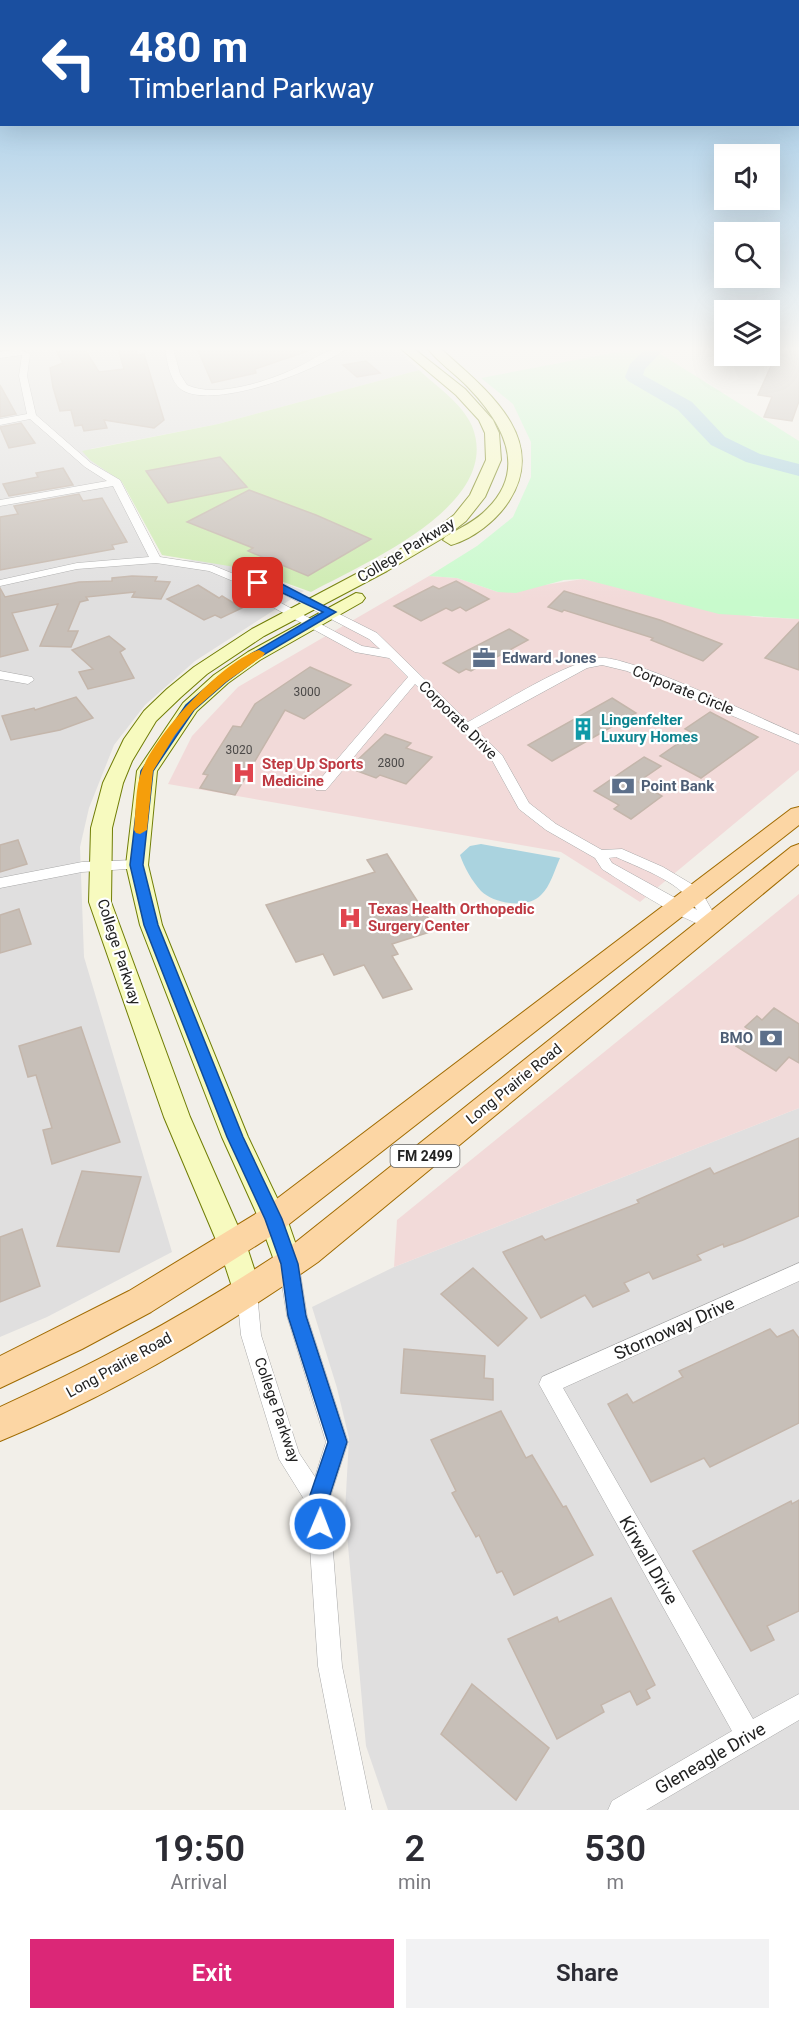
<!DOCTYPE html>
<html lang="en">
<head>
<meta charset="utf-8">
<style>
  :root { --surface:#fff; --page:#f2f2f3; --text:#2b2b33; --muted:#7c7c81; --accent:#db2777 }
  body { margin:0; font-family:Roboto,sans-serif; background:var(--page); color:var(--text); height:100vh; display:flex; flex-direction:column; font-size:22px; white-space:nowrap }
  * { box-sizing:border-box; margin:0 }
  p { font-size:20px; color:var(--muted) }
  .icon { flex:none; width:33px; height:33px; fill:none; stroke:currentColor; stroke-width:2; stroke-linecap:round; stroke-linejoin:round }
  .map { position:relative; height:1810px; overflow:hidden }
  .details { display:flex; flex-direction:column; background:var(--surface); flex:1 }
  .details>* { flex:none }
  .hud { position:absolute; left:0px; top:0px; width:800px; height:126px; box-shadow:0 6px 24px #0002; background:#1a4fa0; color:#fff; overflow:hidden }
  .buttons { position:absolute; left:714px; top:144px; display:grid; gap:12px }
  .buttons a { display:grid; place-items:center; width:66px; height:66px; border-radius:0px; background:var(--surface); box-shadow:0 6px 24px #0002; font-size:30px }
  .pin { position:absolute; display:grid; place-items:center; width:51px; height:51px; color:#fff; margin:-26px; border-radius:12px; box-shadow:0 3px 9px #0006 }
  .me { position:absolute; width:66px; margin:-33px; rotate:1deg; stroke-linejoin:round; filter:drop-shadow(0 0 4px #0008) }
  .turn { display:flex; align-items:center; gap:21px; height:126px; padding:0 30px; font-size:27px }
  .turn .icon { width:78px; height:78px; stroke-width:2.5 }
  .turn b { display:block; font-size:42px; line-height:51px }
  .eta { display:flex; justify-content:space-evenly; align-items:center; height:102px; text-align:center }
  .eta b { font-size:36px; font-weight:600; line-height:42px }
  .action { display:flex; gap:12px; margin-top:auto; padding:12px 30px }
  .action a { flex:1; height:69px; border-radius:0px; background:var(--accent); color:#fff; font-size:24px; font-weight:600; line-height:69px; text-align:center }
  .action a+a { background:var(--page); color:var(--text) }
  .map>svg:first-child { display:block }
</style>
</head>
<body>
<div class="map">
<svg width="799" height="1810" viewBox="0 0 799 1810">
  <rect width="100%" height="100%" fill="#f2efe9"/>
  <!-- residential -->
  <g fill="#e0dfdf">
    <polygon points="0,348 395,348 419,370 218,424 90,449 122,482 156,560 202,560 247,569 304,591 195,661 145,705 114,745 89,808 80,847 84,957 172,1252 47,1317 0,1337"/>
    <polygon points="799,1108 799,1810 388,1810 366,1746 345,1512 349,1438 337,1388 312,1307 394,1267"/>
  </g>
  <!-- commercial -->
  <g fill="#f2dad9">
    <polygon points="429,576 457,578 498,592 583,579 754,617 799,619 799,770 640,902 561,852 168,784 192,736 238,687"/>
    <polygon points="799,894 799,1108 394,1267 397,1220"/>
  </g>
  <!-- grass -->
  <path fill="#cdebb0" d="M 419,370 C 436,386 462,403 472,426 C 504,505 364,563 311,592 L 247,569 L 162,555 L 122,482 L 90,460 L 82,451 L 218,424 Z"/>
  <!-- park -->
  <polygon fill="#c8facc" points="639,348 651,348 799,441 799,619 719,614 583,579 564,580 516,593 498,592 457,578 429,576 477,546 513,517 531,477 531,442 513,404 481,378"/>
  <!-- water -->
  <path fill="#aad3df" d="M 481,844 L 560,858 C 555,869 550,887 541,895 C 528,909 494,904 481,891 C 472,881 464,867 460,855 L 470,846 Z"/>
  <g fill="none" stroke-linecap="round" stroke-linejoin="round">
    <!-- river -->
    <polygon fill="#aad3df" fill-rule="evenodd" points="646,348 665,348 645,369 643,375 692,402 725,437 760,454 799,464 799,476 746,462 711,445 678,410 628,381 625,377 630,364"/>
  </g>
  <!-- building -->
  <g fill="#c7bfb8" stroke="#c4b6ab" stroke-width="1.5">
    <polygon points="60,348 84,348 99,372 124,369 118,348 135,348 137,355 144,354 164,420 154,428 104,420 107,428 84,431 82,425 75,426 71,410 60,411 53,387 50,368 63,363 57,352 63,352"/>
    <polygon points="197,348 311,348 311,350 255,369 256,373 212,383"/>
    <polygon points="779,348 799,348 799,401 792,421 764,417 772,397 758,395"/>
    <polygon points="366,361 380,373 357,377 343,365"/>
    <polygon points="0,385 16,414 0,417"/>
    <polygon points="21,423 35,443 9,448 0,427"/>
    <polygon points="220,457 247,487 168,503 146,471"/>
    <polygon points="63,468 73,485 9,496 3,484 38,477 36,473"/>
    <polygon points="249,490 316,515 371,539 308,576 248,551 253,548 187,522"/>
    <polygon points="79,494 83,501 102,498 127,542 112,545 114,549 0,570 0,517 18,514 14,506"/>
    <polygon points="132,576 157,577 155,581 170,582 161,599 132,597 135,592 86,597 88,600 80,602 68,631 78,631 71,647 40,646 58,604 12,613 28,650 0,657 0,588 5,597 79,582 112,581 112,578"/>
    <polygon points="456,581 489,599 466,611 460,607 452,611 446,608 421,621 394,606 433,586 439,589"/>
    <polygon points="198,585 219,598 222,596 242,608 221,618 215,615 204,620 167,599"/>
    <polygon points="564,591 660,620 722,644 703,661 651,640 653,638 564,610 562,612 548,607"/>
    <polygon points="799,622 799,670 765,658"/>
    <polygon points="509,629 528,640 471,671 466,669 459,673 443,663"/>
    <polygon points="109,636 125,649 120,652 134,678 88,689 79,672 93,669 72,650"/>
    <polygon points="310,667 351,685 304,719 285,710 235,795 200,788 208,775 203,774 233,726 241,727 255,704"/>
    <polygon points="76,697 93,718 60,730 11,740 2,716 34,708 35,710"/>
    <polygon points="612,698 636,713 552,761 528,745"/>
    <polygon points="710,712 758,737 701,778 660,756 693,733 685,729"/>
    <polygon points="385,734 411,743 406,748 432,757 406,784 380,775 376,778 349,768"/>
    <polygon points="644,757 661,766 638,782 662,796 631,819 614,809 619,805 594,791"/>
    <polygon points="18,840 27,864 0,872 0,845"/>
    <polygon points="387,854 436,930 392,944 398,954 392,956 412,989 383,998 364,965 334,975 323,954 296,962 266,905 375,872 367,860"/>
    <polygon points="19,909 31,944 0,953 0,915"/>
    <polygon points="774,1008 799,1024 799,1063 789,1057 776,1071 736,1046 751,1031 745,1027 757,1016 762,1020"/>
    <polygon points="81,1027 120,1142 52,1164 43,1130 52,1128 36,1075 28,1077 19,1046"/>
    <polygon points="799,1138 799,1216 743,1240 724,1247 723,1244 697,1255 701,1260 653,1279 649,1272 624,1283 629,1291 593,1307 585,1295 541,1318 503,1252 542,1236 545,1240 639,1203 637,1200 710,1168 714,1174"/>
    <polygon points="82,1171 141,1177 119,1252 57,1246"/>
    <polygon points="22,1229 40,1286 0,1302 0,1237"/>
    <polygon points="473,1268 527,1318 498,1346 441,1294"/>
    <polygon points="770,1329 777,1337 793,1330 799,1338 799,1423 710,1467 704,1458 651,1482 608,1404 627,1394 633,1403 683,1377 679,1371"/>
    <polygon points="404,1349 485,1356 484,1378 493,1379 493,1400 401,1393"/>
    <polygon points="501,1411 526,1458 532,1455 563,1507 566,1506 593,1555 514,1595 502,1571 497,1573 479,1535 476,1537 452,1493 456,1491 431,1440"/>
    <polygon points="799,1500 799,1611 767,1626 774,1640 751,1651 693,1551 791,1501 792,1504"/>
    <polygon points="611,1598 655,1685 646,1690 650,1698 637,1705 630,1691 601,1705 604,1712 557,1739 508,1639 557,1617 559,1622"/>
    <polygon points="472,1684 549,1748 516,1800 441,1734"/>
  </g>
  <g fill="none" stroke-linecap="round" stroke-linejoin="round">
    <!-- street casing -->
    <g stroke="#a9a9a9" stroke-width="1">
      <g id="street">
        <path d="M 165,348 L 173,348 L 180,374 L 187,385 C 217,399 272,380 300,366 C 315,359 330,346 347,348 C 319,370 215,410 182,390 C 170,382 167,361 165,348 Z"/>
        <path d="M 18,349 L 30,354 L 27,376 L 36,415 L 91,463 L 120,480 L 160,557 L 212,565 L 246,579 L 276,582 L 377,633 L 468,722 C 501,704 564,663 599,658 C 627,654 764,720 799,735 L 799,744 L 627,671 L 602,665 L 587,668 L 475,729 L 502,755 L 529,803 L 556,824 L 602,850 L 622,849 L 663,867 L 700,889 L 719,923 L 716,927 C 698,932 621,881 602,869 L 595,858 L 546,830 L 519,809 L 492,760 L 415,684 L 326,790 L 316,790 L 314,787 L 316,784 L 408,677 L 389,658 L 355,652 L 256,598 L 240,584 L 209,571 L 156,563 L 77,569 L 0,586 L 0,580 L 77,563 L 149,557 L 113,486 L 0,506 L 0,500 L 107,481 L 85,467 L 30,419 L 0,425 L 0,419 L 27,414 L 19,376 L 22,355 L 0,358 L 0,352 ZM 255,586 L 270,587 L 369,639 L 380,649 L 362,646 L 264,594 ZM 616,857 C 644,870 682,882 697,910 L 612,863 L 609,858 Z"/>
        <polygon points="0,671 32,677 34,680 28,684 0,679"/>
        <polygon points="137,860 142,862 144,865 142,868 82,872 0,888 0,878 82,862"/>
        <polygon points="289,1256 296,1259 299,1265 307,1316 348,1442 329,1501 342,1666 372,1810 346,1810 318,1666 307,1504 279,1459 241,1335 237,1293 240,1287 247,1284 254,1287 257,1293 261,1335 299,1453 315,1477 326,1442 287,1316 279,1265 282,1259"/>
        <polygon points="799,1263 799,1281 563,1388 753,1719 799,1694 799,1720 646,1810 608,1810 612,1801 732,1731 539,1384 542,1377"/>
      </g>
    </g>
    <!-- secondary casing -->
    <g stroke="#707d05" stroke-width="2">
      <g id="secondary">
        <polygon points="400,348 413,348 465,389 493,420 499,433 501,460 485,497 466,521 448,535 387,571 264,636 207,674 181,697 156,721 132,761 123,783 112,828 111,902 190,1117 247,1247 262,1293 257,1302 247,1306 237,1302 219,1247 164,1117 89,902 91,828 103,783 124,739 144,711 167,689 194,667 252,629 375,564 437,528 454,515 470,495 486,460 485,433 479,420 456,395"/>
        <path d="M 427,348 L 440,348 C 484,388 550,437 509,501 C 497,520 473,539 451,545 L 443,540 L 445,537 C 460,528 476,521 487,509 C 530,467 500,420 467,386 C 454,373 438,362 427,348 Z"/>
        <polygon points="356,593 362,594 365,598 362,602 260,660 228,683 197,711 157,771 148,865 162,925 248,1137 287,1219 303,1265 299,1274 289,1278 279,1274 259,1219 222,1137 140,925 126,865 132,814 137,771 183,703 214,675 248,652"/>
      </g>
    </g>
    <!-- primary casing -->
    <g stroke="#a06b00" stroke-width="2">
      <g id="primary">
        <polygon points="799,807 799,825 284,1228 151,1312 82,1349 0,1388 0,1356 129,1291 262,1210 791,809"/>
        <path d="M 799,844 L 799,864 L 318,1262 C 219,1331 112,1395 0,1441 L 0,1407 C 103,1360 202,1306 296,1242 L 791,847 Z"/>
      </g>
    </g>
    <!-- street -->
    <use href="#street" fill="#fff" fill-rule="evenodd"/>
    <!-- secondary -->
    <use href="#secondary" fill="#f7fabf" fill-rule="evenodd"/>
    <!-- primary -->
    <use href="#primary" fill="#fcd6a4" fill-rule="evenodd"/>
  </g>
  <!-- sky -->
  <linearGradient id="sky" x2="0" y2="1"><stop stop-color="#8fc0e4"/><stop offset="0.58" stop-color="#f9f8f5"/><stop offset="1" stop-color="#f9f8f5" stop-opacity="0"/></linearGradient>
  <rect width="799" height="601" fill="url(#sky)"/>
  <!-- route -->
  <polygon fill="#1a73e8" stroke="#114b97" stroke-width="1.5" points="258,580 276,581 336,612 258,658 226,682 194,710 153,771 143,865 158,925 243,1137 282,1219 298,1264 306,1316 347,1442 328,1501 330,1524 327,1532 320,1535 313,1532 308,1501 328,1442 288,1316 281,1264 265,1219 227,1137 144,925 130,865 141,771 186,705 218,677 251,654 323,612 270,587 255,585 253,583"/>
  <!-- slow -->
  <path fill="#f59e0b" d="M 259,650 L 265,653 L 263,656 L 226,682 L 194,710 L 175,735 L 153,771 L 147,830 L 140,834 L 136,833 L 134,830 C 136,812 135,787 142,770 C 156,734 222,661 259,650 Z"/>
  <!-- icons -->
  <defs>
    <g id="office-bare" transform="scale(1.8)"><path d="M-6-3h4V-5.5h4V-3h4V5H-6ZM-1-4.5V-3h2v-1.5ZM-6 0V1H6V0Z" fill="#5c6f8a" stroke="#fff" stroke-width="2.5" paint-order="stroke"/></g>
    <g id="building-bare" transform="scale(1.8)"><path d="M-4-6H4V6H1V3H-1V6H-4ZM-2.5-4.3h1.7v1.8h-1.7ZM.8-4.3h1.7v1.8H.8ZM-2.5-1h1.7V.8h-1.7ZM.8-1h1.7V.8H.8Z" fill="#0f9aa8" stroke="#fff" stroke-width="2.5" paint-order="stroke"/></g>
    <g id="hospital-bare" transform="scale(1.8)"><path d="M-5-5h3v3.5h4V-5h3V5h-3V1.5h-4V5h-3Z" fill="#e0444e" stroke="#fff" stroke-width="2.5" paint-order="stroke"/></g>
    <g id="bank-bare" transform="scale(1.8)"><path d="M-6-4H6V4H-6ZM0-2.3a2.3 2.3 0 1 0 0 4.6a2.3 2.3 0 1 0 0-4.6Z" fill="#5c6f8a" stroke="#fff" stroke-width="2.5" paint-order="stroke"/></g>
  </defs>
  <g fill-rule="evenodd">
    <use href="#office-bare" x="484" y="658"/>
    <use href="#building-bare" x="583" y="729"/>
    <use href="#hospital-bare" x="244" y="773"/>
    <use href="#bank-bare" x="623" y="786"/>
    <use href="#hospital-bare" x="350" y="918"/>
    <use href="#bank-bare" x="771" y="1038"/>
  </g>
  <g text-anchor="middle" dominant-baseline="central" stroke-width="4.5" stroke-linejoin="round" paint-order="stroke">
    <!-- number labels -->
    <g font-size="12" fill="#4b4948">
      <text x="307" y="692">3000</text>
      <text x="239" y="750">3020</text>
      <text x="391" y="763">2800</text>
    </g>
    <!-- shield labels -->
    <rect fill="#fff" stroke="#646464" stroke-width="1.5" x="390.5" y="1145" width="69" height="22" rx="4.5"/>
    <g font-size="14" font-weight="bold" fill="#222">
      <text x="425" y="1156">FM 2499</text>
    </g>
    <!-- street labels -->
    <g font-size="15" fill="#222" stroke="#fff">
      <text transform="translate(406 550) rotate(-31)">College Parkway</text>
      <text transform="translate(683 690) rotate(22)">Corporate Circle</text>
      <text transform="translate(458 720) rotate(45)">Corporate Drive</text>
      <text transform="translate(119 952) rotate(72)">College Parkway</text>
      <text transform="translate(514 1084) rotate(-39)">Long Prairie Road</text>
      <text transform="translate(119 1365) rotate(-29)">Long Prairie Road</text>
      <text transform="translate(277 1410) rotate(71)">College Parkway</text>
    </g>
    <!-- service labels -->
    <g font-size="15" font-weight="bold" fill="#4e5e75" stroke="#fff" text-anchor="start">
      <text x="502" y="658">Edward Jones</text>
      <text x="641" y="786">Point Bank</text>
      <text x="753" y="1038" text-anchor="end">BMO</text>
    </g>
    <!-- culture labels -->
    <g font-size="15" font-weight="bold" fill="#0d838f" stroke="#fff" text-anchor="start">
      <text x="601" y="720">Lingenfelter<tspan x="601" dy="17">Luxury Homes</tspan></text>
    </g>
    <!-- health labels -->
    <g font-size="15" font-weight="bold" fill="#be3a42" stroke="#fff" text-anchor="start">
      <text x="262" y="764">Step Up Sports<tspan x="262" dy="17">Medicine</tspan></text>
      <text x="368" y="909">Texas Health Orthopedic<tspan x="368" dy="17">Surgery Center</tspan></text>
    </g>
    <!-- near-street labels -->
    <g font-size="18" fill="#222" stroke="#fff">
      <text transform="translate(674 1328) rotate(-24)">Stornoway Drive</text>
      <text transform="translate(649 1560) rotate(60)">Kirwall Drive</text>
      <text transform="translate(710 1758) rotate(-30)">Gleneagle Drive</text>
    </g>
  </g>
</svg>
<div class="buttons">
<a><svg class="icon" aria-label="sound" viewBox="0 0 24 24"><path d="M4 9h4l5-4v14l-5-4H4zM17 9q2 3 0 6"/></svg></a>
<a><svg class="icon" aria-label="search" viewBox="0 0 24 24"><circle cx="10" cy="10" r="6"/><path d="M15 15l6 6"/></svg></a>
<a><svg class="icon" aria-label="layers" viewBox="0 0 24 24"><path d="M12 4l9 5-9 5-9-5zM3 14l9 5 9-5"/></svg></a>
</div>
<div class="pin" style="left:258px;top:583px;background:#d93025"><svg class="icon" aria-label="arrive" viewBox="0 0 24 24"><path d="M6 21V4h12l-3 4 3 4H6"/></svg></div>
<svg class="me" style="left:320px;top:1524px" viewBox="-20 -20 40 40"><circle r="17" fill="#1a73e8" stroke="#fff" stroke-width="3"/><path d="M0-11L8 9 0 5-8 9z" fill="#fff"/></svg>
<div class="hud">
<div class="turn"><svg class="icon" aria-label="left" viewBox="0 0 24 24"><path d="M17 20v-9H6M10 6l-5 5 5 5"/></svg><div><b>480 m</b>Timberland Parkway</div></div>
</div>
</div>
<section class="details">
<div class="eta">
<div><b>19:50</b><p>Arrival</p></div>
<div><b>2</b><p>min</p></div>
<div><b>530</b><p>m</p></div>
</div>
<div class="action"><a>Exit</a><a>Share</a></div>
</section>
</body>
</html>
